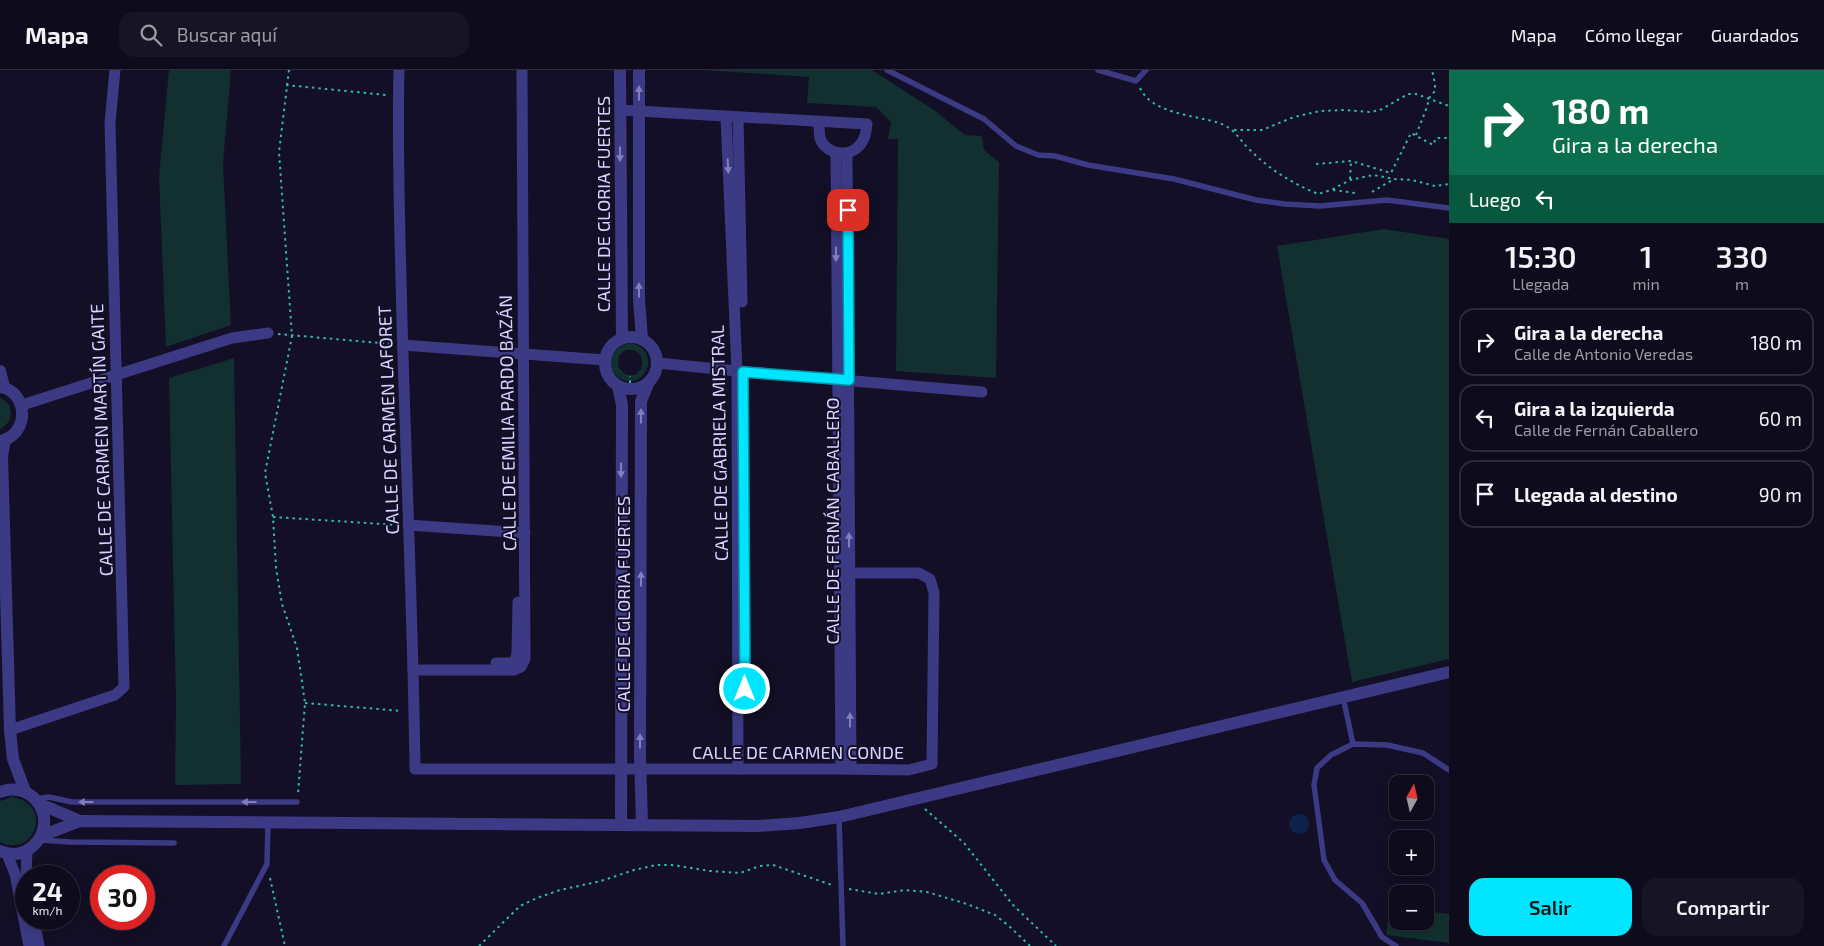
<!DOCTYPE html>
<html lang="es">
<head>
<meta charset="utf-8">
<style>
  :root { --surface:#0e0b1c; --page:#171425; --text:#f1f3f6; --muted:#9b9ba3; --line:#2e2b3b; --accent:#00e5ff }
  body { margin:0; font-family:"Exo 2",sans-serif; background:var(--page); color:var(--text); height:100vh; display:flex; flex-direction:column; font-size:19px; white-space:nowrap }
  * { box-sizing:border-box; margin:0 }
  p { font-size:16px; color:var(--muted) }
  .icon { flex:none; width:28px; height:28px; fill:none; stroke:currentColor; stroke-width:2; stroke-linecap:round; stroke-linejoin:round }
  .map { position:relative; flex:1; overflow:hidden }
  .sheet { display:flex; flex-direction:column; background:var(--surface); width:375px }
  .sheet>* { flex:none }
  .top-card { background:#0b6e4f; color:#fff; overflow:hidden }
  .needle { width:32px; rotate:8deg }
  .fabs { position:absolute; left:1389px; top:705px; display:grid; gap:10px }
  .fabs a { display:grid; place-items:center; width:45px; height:45px; border-radius:10px; background:var(--surface); box-shadow:0 2px 12px #0003,0 0 0 1px var(--line); font-size:25px }
  .speed { position:absolute; left:15px; top:795px; display:flex; gap:10px; font-size:25px; font-weight:700; text-align:center }
  .speed>* { display:grid; place-content:center; width:65px; height:65px; border-radius:50%; background:var(--surface); box-shadow:0 2px 12px #0003,0 0 0 1px var(--line); line-height:1 }
  .speed small { font-size:12px; font-weight:400 }
  .speed .limit { border:8px solid #d22; background:#fff; color:#111 }
  .pin { position:absolute; display:grid; place-items:center; width:42px; height:42px; color:#fff; margin:-21px; border-radius:10px; box-shadow:0 2px 8px #0006 }
  .me { position:absolute; width:55px; margin:-28px; rotate:0deg; stroke-linejoin:round; filter:drop-shadow(0 0 4px #0008) }
  .turn { display:flex; align-items:center; gap:18px; height:105px; padding:0 20px; font-size:22px }
  .turn .icon { width:65px; height:65px; stroke-width:2.5 }
  .turn b { display:block; font-size:35px; line-height:42px }
  .then { display:flex; align-items:center; height:48px; padding:0 20px; background:#0003; gap:10px; font-size:19px }
  .eta { display:flex; justify-content:space-evenly; align-items:center; height:85px; text-align:center }
  .eta b { font-size:30px; font-weight:600; line-height:35px }
  .cta { display:flex; gap:10px; margin-top:auto; padding:10px 20px }
  .cta a { flex:1; height:58px; border-radius:15px; background:var(--accent); color:#111; font-size:20px; font-weight:600; line-height:58px; text-align:center }
  .cta a+a { background:var(--page); color:var(--text) }
  ul { padding:0; list-style:none }
  li { display:flex; align-items:center; gap:15px; height:68px; margin:0 10px 8px; padding:0 10px; border:2px solid var(--line); border-radius:15px }
  li div { flex:1 }
  li b { display:block; font-size:19px }
  li em { font-style:normal }
  header { display:flex; align-items:center; gap:30px; box-sizing:border-box; height:70px; padding:0 25px; background:var(--surface); border-bottom:1px solid var(--line) }
  header strong { font-size:24px }
  nav { display:flex; gap:28px; margin-inline-start:auto; font-size:18px }
  .search { width:350px; height:45px; background:var(--page); display:flex; align-items:center; gap:12px; box-sizing:border-box; padding:0 18px; border-radius:15px; color:var(--muted); font-size:19px }
  main { display:flex; flex:1; min-height:0 }
  .map>svg:first-child { display:block }
</style>
</head>
<body>
<header>
<strong>Mapa</strong>
<div class="search"><svg class="icon" aria-label="search" viewBox="0 0 24 24"><circle cx="10" cy="10" r="6"/><path d="M15 15l6 6"/></svg>Buscar aquí</div>
<nav><a>Mapa</a><a>Cómo llegar</a><a>Guardados</a></nav>
</header>
<main>
<div class="map">
<svg width="1449" height="876" viewBox="0 0 1449 876">
  <rect width="100%" height="100%" fill="#130f26"/>
  <!-- green -->
  <g fill="#12302f" fill-rule="evenodd">
    <polygon points="169,0 231,0 223,93 231,255 166,277 159,106"/>
    <polygon points="704,0 872,0 934,40 965,65 982,66 984,80 999,92 996,308 896,301 898,69 888,69 891,52 876,37 807,33 809,7"/>
    <polygon points="1384,159 1449,169 1449,589 1352,612 1277,176"/>
    <path d="M 631,273 C 663,281 645,321 621,309 C 616,306 613,302 611,297 C 608,284 619,275 631,273 ZM 625,280 C 638,278 645,287 641,299 L 635,305 L 626,305 L 618,297 L 619,286 Z"/>
    <polygon points="234,288 241,714 175,715 176,631 169,308"/>
    <path d="M 0,327 L 9,335 C 13,345 10,354 0,359 Z"/>
    <path d="M 12,727 C 54,734 35,789 0,772 L 0,731 Z"/>
    <polygon points="1390,837 1397,838 1398,851 1425,851 1425,841 1449,844 1449,873 1386,865"/>
  </g>
  <!-- water -->
  <circle fill="#0c2248" cx="1299" cy="754" r="10"/>
  <g fill="none" stroke-linecap="round" stroke-linejoin="round">
    <!-- path -->
    <g stroke="#2fb8b0" stroke-width="2" stroke-dasharray="2.5 4" stroke-linecap="butt">
      <polyline points="289,0 279,82 292,266 265,403 273,447 276,498 282,534 297,578 305,633 298,724"/>
      <polyline points="286,15 386,25"/>
      <path d="M 1140,18 C 1152,44 1195,45 1219,53 C 1236,59 1238,69 1250,80 C 1270,100 1292,113 1318,124 L 1331,120 L 1350,110 L 1373,105 L 1394,109 L 1412,110 L 1435,116 L 1449,114"/>
      <polyline points="1234,60 1262,60 1294,47 1320,41 1344,40 1369,42 1380,40 1408,24 1416,24 1449,36"/>
      <polyline points="1416,65 1427,37 1429,28 1435,21 1435,14 1432,0"/>
      <polyline points="1316,94 1351,91 1391,103 1411,63 1433,75 1436,68 1449,68"/>
      <polyline points="1350,109 1351,91"/>
      <polyline points="1333,120 1355,123"/>
      <polyline points="1372,122 1394,109"/>
      <polyline points="278,264 391,274"/>
      <polyline points="630,313 630,306"/>
      <polyline points="273,447 398,455"/>
      <polyline points="305,633 402,641"/>
      <polyline points="925,739 964,773 1013,835 1056,876"/>
      <polyline points="270,808 285,876"/>
      <polyline points="849,819 879,824 905,820 927,822 967,834 995,845 1009,856 1030,876"/>
      <polyline points="479,876 520,836 537,828 560,820 601,811 634,800 656,795 672,795 710,801 740,803 760,796 773,795 832,815"/>
    </g>
    <!-- service -->
    <g stroke="#3d3a85" stroke-width="5.5">
      <polyline points="887,0 984,49 1016,76 1038,85 1055,86 1088,95 1174,109 1256,130 1285,134 1320,136 1387,130 1449,138"/>
      <polyline points="1098,0 1136,11 1146,0"/>
      <polyline points="1343,627 1353,674"/>
      <polyline points="36,729 49,727 72,732 297,732"/>
      <polyline points="839,747 843,876"/>
      <polyline points="41,770 70,772 174,773"/>
      <polyline points="224,876 267,794 268,753"/>
      <polyline points="1396,876 1382,867 1362,833 1335,810 1324,790 1314,715 1317,698 1331,685 1353,674 1387,675 1423,683 1449,700"/>
    </g>
    <!-- minor -->
    <g stroke="#3d3a85" stroke-width="11">
      <path d="M 399,0 C 397,83 400,166 402,250 C 406,399 413,549 415,699 L 841,699 L 909,700 L 932,694 L 934,523 L 930,509 L 919,503 L 839,503"/>
      <path d="M 620,40 L 867,54 C 866,62 865,70 859,76 C 848,88 825,84 820,68 C 819,63 819,57 819,52"/>
      <polyline points="726,47 737,301 738,699"/>
      <polyline points="738,48 742,232"/>
      <polyline points="836,83 841,699"/>
      <polyline points="847,83 851,699"/>
      <polyline points="403,275 605,290"/>
      <polyline points="658,293 737,301 982,322"/>
      <polyline points="22,335 232,268 268,263"/>
      <polyline points="408,455 525,463"/>
      <polyline points="496,593 510,593 515,591 517,583 518,532"/>
      <polyline points="413,600 514,600 521,597 525,589 522,0"/>
      <polyline points="10,660 115,625 124,617 110,53 115,0"/>
      <polyline points="7,784 15,804 29,876"/>
      <polyline points="26,806 27,781"/>
      <polyline points="34,849 39,876"/>
    </g>
    <!-- tertiary -->
    <g stroke="#3d3a85" stroke-width="12">
      <polyline points="620,0 622,268"/>
      <polyline points="639,0 639,229 642,269"/>
      <circle cx="631" cy="293" r="26"/>
      <polyline points="0,301 4,317"/>
      <polyline points="618,316 622,335 621,755"/>
      <path d="M 0,317 C 30,322 29,366 0,371"/>
      <polyline points="5,370 2,386 10,660 13,689 25,721"/>
      <path d="M 0,722 C 34,709 60,751 33,776 C 23,785 12,786 0,781"/>
      <polyline points="40,734 80,751"/>
      <polyline points="642,755 640,685 641,331 648,314"/>
      <polyline points="41,766 80,751 757,756 800,753 839,747 1449,602"/>
    </g>
  </g>
  <!-- one-way arrows -->
  <defs><path id="oneway-solid" d="M-6-.8H1V-3.2L6.5 0L1 3.2V.8H-6Z" transform="scale(1.25)"/></defs>
  <g fill="#837fbc">
    <use href="#oneway-solid" transform="translate(639 23) rotate(-90)"/>
    <use href="#oneway-solid" transform="translate(620 84) rotate(90)"/>
    <use href="#oneway-solid" transform="translate(728 96) rotate(87)"/>
    <use href="#oneway-solid" transform="translate(836 184) rotate(90)"/>
    <use href="#oneway-solid" transform="translate(639 220) rotate(-90)"/>
    <use href="#oneway-solid" transform="translate(641 346) rotate(-90)"/>
    <use href="#oneway-solid" transform="translate(621 400) rotate(90)"/>
    <use href="#oneway-solid" transform="translate(849 470) rotate(-90)"/>
    <use href="#oneway-solid" transform="translate(641 509) rotate(-90)"/>
    <use href="#oneway-solid" transform="translate(850 650) rotate(-90)"/>
    <use href="#oneway-solid" transform="translate(640 671) rotate(-90)"/>
    <use href="#oneway-solid" transform="translate(86 732) rotate(180)"/>
    <use href="#oneway-solid" transform="translate(249 732) rotate(180)"/>
  </g>
  <g fill="none" stroke-linecap="round" stroke-linejoin="round">
    <!-- route casing -->
    <g stroke="#0095a6" stroke-width="12">
      <polyline id="route" points="745,619 743,302 849,310 848,140"/>
    </g>
    <!-- route -->
    <use href="#route" stroke="#00e5ff" stroke-width="9"/>
  </g>
  <g text-anchor="middle" dominant-baseline="central" stroke-width="4" stroke-linejoin="round" paint-order="stroke">
    <!-- street labels -->
    <g font-size="18" fill="#d9d4ff" stroke="#130f26">
      <text transform="translate(603 134) rotate(-90)">CALLE DE GLORIA FUERTES</text>
      <text transform="translate(388 350) rotate(-92)">CALLE DE CARMEN LAFORET</text>
      <text transform="translate(507 353) rotate(-91)">CALLE DE EMILIA PARDO BAZÁN</text>
      <text transform="translate(101 370) rotate(-92)">CALLE DE CARMEN MARTÍN GAITE</text>
      <text transform="translate(719 373) rotate(-91)">CALLE DE GABRIELA MISTRAL</text>
      <text transform="translate(832 451) rotate(-90)">CALLE DE FERNÁN CABALLERO</text>
      <text transform="translate(623 534) rotate(-90)">CALLE DE GLORIA FUERTES</text>
      <text x="798" y="682">CALLE DE CARMEN CONDE</text>
    </g>
  </g>
</svg>
<div class="fabs">
<a><svg class="needle" viewBox="-14 -14 28 28"><path d="M0-13l5 13h-10z" fill="#e53935"/><path d="M0 13l5-13h-10z" fill="#9b9ba3"/></svg></a>
<a>+</a>
<a>−</a>
</div>
<div class="speed"><div>24<small>km/h</small></div><div class="limit">30</div></div>
<div class="pin" style="left:848px;top:140px;background:#d93025"><svg class="icon" aria-label="arrive" viewBox="0 0 24 24"><path d="M6 21V4h12l-3 4 3 4H6"/></svg></div>
<svg class="me" style="left:745px;top:619px" viewBox="-20 -20 40 40"><circle r="17" fill="#00e5ff" stroke="#fff" stroke-width="3"/><path d="M0-11L8 9 0 5-8 9z" fill="#fff"/></svg>
</div>
<section class="sheet">
<div class="top-card">
<div class="turn"><svg class="icon" aria-label="right" viewBox="0 0 24 24"><path d="M7 20v-9h11M14 6l5 5-5 5"/></svg><div><b>180 m</b>Gira a la derecha</div></div>
<div class="then">Luego<svg class="icon" aria-label="left" viewBox="0 0 24 24"><path d="M17 20v-9H6M10 6l-5 5 5 5"/></svg></div>
</div>
<div class="eta">
<div><b>15:30</b><p>Llegada</p></div>
<div><b>1</b><p>min</p></div>
<div><b>330</b><p>m</p></div>
</div>
<ul>
<li><svg class="icon" aria-label="right" viewBox="0 0 24 24"><path d="M7 20v-9h11M14 6l5 5-5 5"/></svg><div><b>Gira a la derecha</b><p>Calle de Antonio Veredas</p></div><em>180 m</em></li>
<li><svg class="icon" aria-label="left" viewBox="0 0 24 24"><path d="M17 20v-9H6M10 6l-5 5 5 5"/></svg><div><b>Gira a la izquierda</b><p>Calle de Fernán Caballero</p></div><em>60 m</em></li>
<li><svg class="icon" aria-label="arrive" viewBox="0 0 24 24"><path d="M6 21V4h12l-3 4 3 4H6"/></svg><div><b>Llegada al destino</b></div><em>90 m</em></li>
</ul>
<div class="cta"><a>Salir</a><a>Compartir</a></div>
</section>
</main>
</body>
</html>
